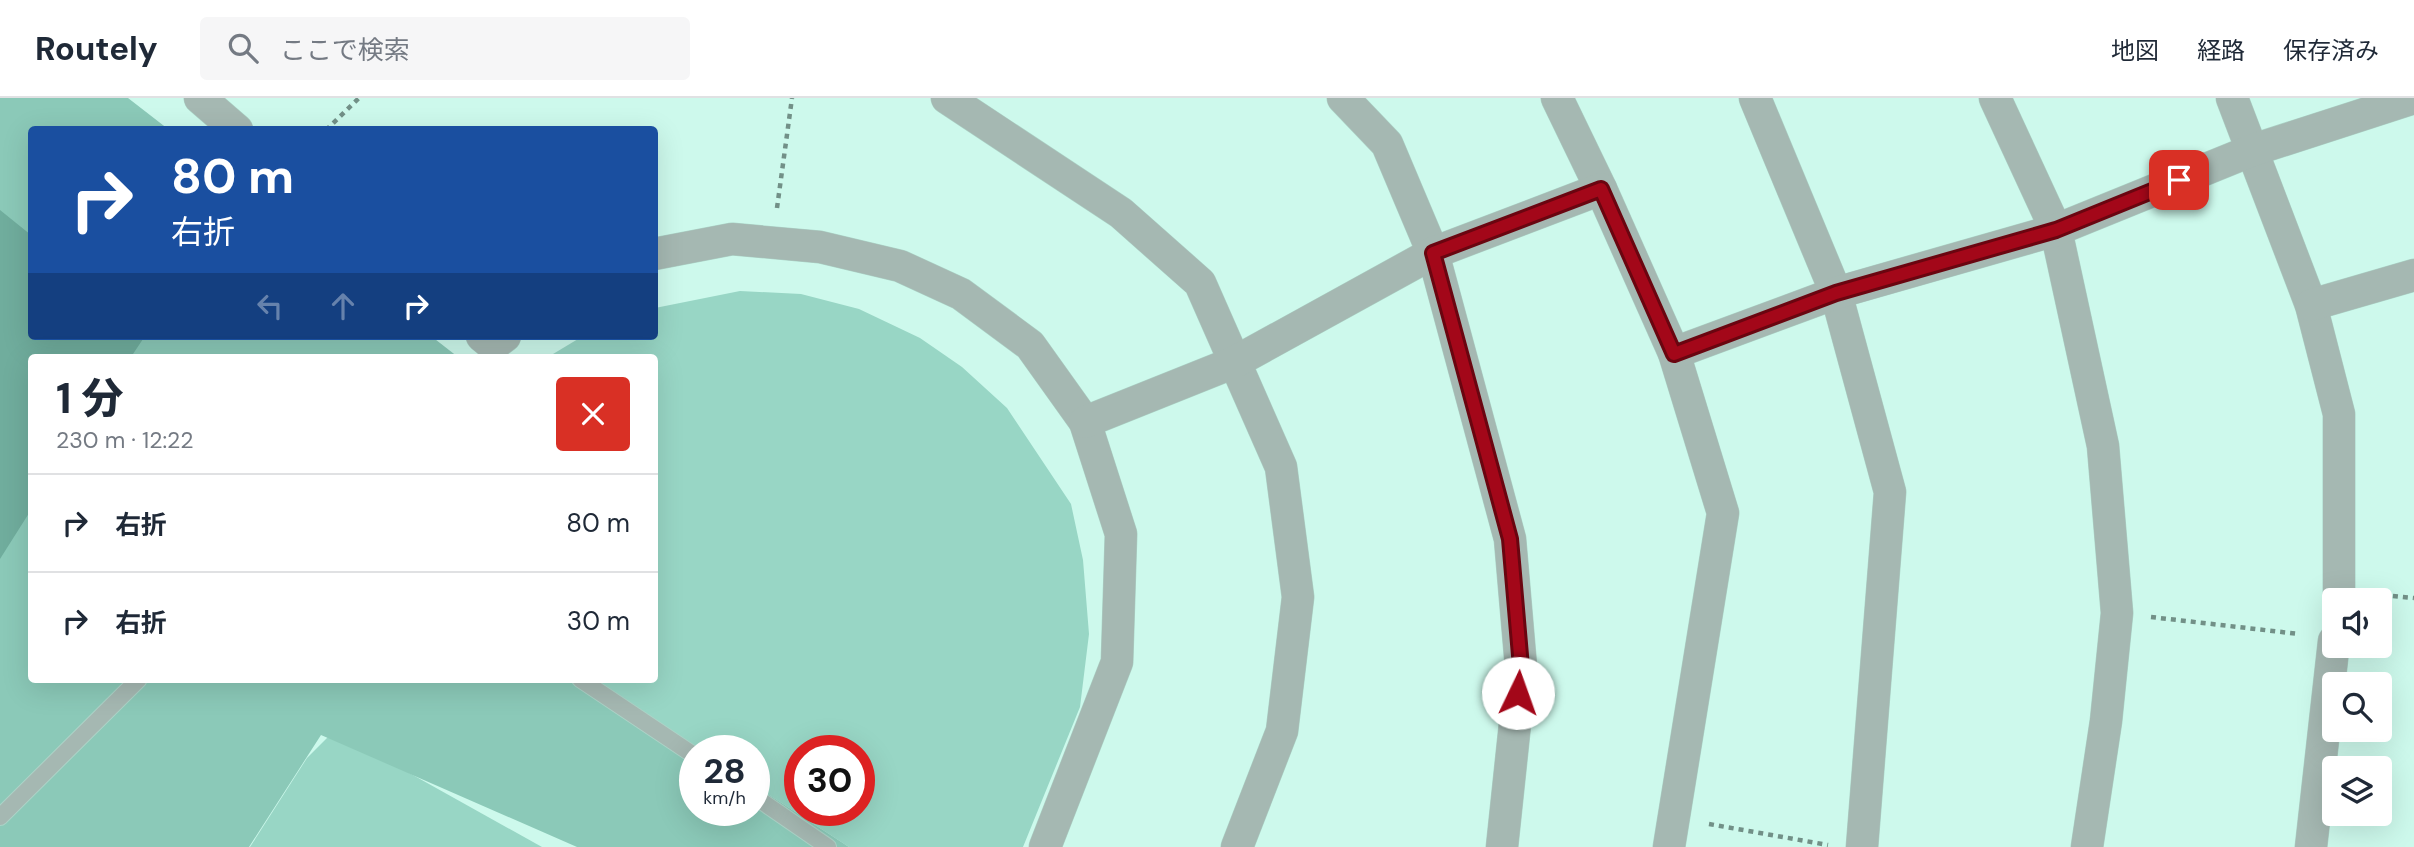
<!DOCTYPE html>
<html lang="ja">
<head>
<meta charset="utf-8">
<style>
  :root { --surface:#fff; --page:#f6f6f7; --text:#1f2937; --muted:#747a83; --line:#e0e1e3 }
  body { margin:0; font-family:"DM Sans","Noto Sans JP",sans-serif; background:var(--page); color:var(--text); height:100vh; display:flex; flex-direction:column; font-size:26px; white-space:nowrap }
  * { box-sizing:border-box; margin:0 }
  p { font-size:23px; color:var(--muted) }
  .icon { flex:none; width:38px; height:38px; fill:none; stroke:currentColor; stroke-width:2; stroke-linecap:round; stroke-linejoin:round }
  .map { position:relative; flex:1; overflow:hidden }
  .panel { position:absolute; left:28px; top:256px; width:630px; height:329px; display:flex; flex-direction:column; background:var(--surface); border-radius:7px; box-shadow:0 7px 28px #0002 }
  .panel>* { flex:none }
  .guide { position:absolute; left:28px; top:28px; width:630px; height:214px; border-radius:7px; box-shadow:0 7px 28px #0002; background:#1a4fa0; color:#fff; overflow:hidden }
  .buttons { position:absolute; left:2322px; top:490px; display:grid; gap:14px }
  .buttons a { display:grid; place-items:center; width:70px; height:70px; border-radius:7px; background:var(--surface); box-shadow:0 7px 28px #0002; font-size:35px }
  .speed { position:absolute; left:679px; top:637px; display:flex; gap:14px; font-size:35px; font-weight:700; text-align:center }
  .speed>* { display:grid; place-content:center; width:91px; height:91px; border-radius:50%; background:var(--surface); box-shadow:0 7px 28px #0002; line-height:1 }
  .speed small { font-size:18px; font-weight:400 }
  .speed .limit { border:10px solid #d22; background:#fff; color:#111 }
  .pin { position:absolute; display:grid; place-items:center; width:60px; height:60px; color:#fff; margin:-30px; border-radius:14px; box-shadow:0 4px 10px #0006 }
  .me { position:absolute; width:77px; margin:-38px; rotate:3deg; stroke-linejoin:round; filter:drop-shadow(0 0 5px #0008) }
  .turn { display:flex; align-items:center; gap:24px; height:147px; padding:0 28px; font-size:32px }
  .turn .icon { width:91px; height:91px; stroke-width:2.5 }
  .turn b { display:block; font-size:49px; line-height:60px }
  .lanes { display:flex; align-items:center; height:66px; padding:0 28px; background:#0003; justify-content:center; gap:35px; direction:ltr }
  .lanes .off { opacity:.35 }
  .round { display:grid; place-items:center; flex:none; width:74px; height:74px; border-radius:7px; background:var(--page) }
  .head { display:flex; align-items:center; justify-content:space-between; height:119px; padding:0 28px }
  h1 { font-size:42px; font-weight:800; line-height:52px }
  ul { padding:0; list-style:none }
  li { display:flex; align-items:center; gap:21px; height:98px; padding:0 28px; border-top:2px solid var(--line) }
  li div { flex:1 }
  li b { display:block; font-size:26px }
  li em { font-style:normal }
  header { display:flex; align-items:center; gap:42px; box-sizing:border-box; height:98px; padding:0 35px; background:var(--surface); border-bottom:2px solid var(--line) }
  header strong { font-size:33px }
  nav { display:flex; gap:38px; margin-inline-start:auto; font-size:24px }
  .search { width:490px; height:63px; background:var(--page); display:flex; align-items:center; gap:18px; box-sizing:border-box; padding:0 24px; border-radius:7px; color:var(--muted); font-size:26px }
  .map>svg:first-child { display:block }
</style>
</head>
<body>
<header>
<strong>Routely</strong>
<div class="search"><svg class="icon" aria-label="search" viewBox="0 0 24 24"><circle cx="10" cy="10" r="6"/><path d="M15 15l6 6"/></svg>ここで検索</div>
<nav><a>地図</a><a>経路</a><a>保存済み</a></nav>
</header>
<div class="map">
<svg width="2414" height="749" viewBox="0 0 2414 749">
  <rect width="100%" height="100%" fill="#cdf9ec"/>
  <!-- green -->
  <g fill="#98d6c5" fill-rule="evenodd">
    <path d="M 740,193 L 801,196 L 859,211 L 920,240 L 962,269 L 1007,310 L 1071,406 L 1083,462 L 1089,536 L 1080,609 L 1023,749 L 849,749 L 754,687 L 754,653 L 703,653 L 593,581 L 654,581 L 654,259 L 548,259 L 583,238 L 654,238 L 655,210 ZM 800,653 L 859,653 L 859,712 L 800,712 Z"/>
    <polygon points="334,633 542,749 250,749 307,660"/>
  </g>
  <!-- forest -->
  <polygon fill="#8bc9b8" points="0,0 128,0 168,31 32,32 32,238 431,238 458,259 32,259 32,581 593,581 703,653 695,653 695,712 754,712 754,687 849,749 577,749 321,637 249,749 0,749"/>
  <!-- water -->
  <polygon fill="#70ad9d" points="0,112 31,137 32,238 145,238 131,259 32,259 31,412 0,461"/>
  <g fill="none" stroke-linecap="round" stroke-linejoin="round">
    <!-- service casing -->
    <g stroke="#acd3c7" stroke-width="18">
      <g id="service">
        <polyline points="580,581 695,658"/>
        <polyline points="754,698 828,749"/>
        <polyline points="0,719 139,581"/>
      </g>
    </g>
    <!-- minor casing -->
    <g stroke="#acd3c7" stroke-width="33">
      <g id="minor">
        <polyline points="200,0 237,32"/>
        <polyline points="947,0 1121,115 1200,185 1281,369 1298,499 1282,633 1237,749"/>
        <polyline points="1343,0 1387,46 1433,155 1510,441 1521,569 1502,749"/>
        <polyline points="1557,0 1601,91 1674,255 1723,415 1669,749"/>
        <polyline points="1755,0 1836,195 1890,394 1862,749"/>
        <polyline points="1995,0 2056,132 2103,348 2117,515 2106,623 2087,749"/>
        <polyline points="2232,0 2311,207 2339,316 2339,502"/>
        <polyline points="654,156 732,141 820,149 900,168 961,196 1030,247 1085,324 1121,436 1117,564 1045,749"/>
        <polyline points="2311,207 2414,177"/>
        <polyline points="482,238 493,247 505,238"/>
        <polyline points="1674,255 1836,195 2056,132 2253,52 2414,0"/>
        <polyline points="1085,324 1235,264 1433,155 1601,91"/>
        <polyline points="2311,749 2334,543"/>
      </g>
    </g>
    <!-- path -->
    <g stroke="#729087" stroke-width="4.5" stroke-dasharray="5 5" stroke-linecap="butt">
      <polyline points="326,32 359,0"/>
      <polyline points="777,110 792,0"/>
      <polyline points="2373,496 2414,500"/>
      <polyline points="2151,519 2299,536"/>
      <polyline points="1709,726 1828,747"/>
    </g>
    <!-- service -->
    <use href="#service" stroke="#a5b8b2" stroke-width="16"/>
    <!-- minor -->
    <use href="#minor" stroke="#a5b8b2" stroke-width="32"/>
  </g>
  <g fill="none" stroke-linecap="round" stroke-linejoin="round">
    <!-- route casing -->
    <g stroke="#6a0510" stroke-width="18">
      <polyline id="route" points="1518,595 1521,569 1510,441 1433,155 1601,91 1674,256 1836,195 2056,132 2179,82"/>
    </g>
    <!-- route -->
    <use href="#route" stroke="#a30719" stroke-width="12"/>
  </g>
</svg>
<div class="buttons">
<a><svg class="icon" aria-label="sound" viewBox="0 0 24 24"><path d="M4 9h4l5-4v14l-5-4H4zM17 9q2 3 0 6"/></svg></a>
<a><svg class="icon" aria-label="search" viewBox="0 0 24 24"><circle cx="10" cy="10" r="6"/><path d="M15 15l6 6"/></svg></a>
<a><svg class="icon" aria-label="layers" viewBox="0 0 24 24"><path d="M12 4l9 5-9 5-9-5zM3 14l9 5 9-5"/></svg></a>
</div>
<div class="speed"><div>28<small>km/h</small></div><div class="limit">30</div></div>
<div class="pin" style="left:2179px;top:82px;background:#d93025"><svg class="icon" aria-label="arrive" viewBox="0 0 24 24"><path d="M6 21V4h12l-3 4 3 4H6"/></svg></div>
<svg class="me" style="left:1518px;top:595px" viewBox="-20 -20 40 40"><circle r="19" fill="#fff"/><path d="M0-13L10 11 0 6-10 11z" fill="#a30719"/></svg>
<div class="guide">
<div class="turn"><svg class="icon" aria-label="right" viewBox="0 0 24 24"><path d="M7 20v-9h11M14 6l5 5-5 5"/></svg><div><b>80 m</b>右折</div></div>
<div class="lanes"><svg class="icon off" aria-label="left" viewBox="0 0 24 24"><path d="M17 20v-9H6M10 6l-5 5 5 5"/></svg><svg class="icon off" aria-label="ahead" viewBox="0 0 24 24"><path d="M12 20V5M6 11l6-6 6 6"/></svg><svg class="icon" aria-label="right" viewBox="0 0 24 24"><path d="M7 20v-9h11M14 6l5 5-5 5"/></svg></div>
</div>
<section class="panel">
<div class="head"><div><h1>1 分</h1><p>230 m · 12:22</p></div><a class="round" style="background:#d93025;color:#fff"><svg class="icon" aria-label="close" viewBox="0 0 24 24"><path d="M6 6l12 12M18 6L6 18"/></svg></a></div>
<ul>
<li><svg class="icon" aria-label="right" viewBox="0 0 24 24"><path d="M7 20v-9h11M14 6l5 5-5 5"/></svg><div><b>右折</b></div><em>80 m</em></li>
<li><svg class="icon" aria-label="right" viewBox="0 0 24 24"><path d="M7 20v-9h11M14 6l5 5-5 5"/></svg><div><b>右折</b></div><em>30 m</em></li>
</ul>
</section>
</div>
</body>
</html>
